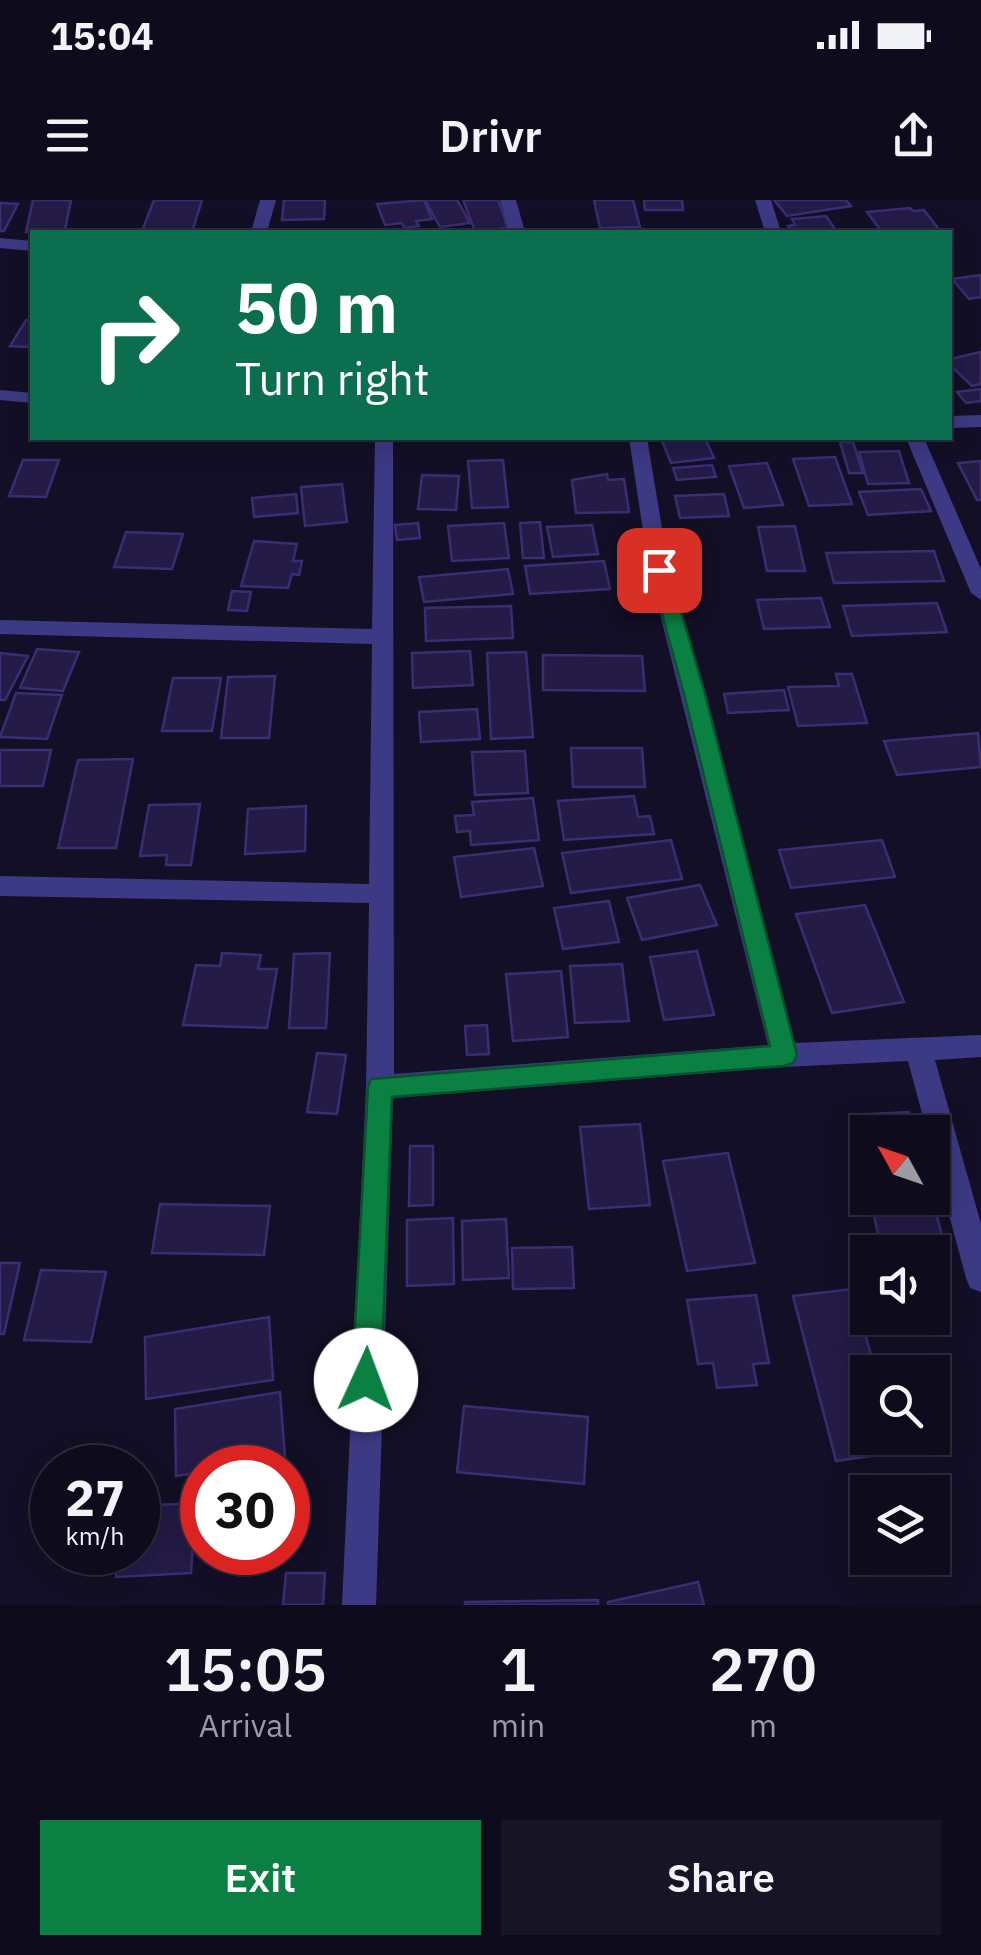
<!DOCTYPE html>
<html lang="en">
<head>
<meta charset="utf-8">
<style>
  :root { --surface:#0e0b1c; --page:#171425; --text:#f1f3f6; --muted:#9b9ba3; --line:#2e2b3b; --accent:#0b8043 }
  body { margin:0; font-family:"IBM Plex Sans",sans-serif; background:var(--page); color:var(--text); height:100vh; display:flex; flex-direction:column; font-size:38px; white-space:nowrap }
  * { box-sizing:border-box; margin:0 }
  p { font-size:32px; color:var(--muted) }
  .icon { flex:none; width:55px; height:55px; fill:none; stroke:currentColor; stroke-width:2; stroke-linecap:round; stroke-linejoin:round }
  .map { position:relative; height:1405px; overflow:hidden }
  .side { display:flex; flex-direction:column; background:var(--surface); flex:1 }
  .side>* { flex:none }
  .hud { position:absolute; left:30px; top:30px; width:922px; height:210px; border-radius:0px; box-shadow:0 5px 25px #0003,0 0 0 2px var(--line); background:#0b6e4f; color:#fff; overflow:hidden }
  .needle { width:65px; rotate:310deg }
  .tools { position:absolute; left:850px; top:915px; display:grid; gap:20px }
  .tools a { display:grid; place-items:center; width:100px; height:100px; border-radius:0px; background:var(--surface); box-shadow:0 5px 25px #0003,0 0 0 2px var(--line); font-size:50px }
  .speed { position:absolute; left:30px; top:1245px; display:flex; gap:20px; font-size:50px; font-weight:700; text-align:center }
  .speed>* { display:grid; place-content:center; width:130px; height:130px; border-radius:50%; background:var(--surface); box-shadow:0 5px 25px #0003,0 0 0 2px var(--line); line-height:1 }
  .speed small { font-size:25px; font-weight:400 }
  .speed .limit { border:15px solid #d22; background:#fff; color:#111 }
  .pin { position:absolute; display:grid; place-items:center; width:85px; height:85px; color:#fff; margin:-42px; border-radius:20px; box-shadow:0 5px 15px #0006 }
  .me { position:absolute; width:110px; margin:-55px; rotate:2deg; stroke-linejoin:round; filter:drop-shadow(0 0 8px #0008) }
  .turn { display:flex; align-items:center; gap:35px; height:210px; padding:0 40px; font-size:45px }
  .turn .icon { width:130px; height:130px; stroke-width:2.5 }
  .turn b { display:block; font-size:70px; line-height:85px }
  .eta { display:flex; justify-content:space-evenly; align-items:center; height:170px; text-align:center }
  .eta b { font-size:60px; font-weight:600; line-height:70px }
  .cta { display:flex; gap:20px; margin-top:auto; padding:20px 40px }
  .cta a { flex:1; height:115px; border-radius:0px; background:var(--accent); color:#fff; font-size:40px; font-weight:600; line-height:115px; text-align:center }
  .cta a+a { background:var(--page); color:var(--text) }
  .status { display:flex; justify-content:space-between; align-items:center; height:70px; padding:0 50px; background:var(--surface); direction:ltr }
  .status svg { height:28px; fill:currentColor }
  header { display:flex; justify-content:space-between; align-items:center; height:130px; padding:0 40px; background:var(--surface); font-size:45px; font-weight:600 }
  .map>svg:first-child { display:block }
</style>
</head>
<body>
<div class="status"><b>15:04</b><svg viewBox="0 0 49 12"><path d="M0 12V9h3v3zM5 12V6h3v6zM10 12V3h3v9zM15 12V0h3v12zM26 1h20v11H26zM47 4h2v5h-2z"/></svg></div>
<header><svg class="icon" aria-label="menu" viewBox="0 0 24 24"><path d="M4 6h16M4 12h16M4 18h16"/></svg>Drivr<svg class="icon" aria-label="share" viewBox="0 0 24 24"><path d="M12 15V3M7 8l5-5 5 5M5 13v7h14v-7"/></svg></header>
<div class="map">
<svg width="981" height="1405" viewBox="0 0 981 1405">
  <rect width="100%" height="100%" fill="#130f26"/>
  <!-- building -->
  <g fill="#241b47" stroke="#3b2d73" stroke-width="2.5">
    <polygon points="33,0 71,0 65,30 26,32"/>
    <polygon points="154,0 202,0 192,32 142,31"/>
    <polygon points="284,0 325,0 324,19 282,20"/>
    <polygon points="424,0 432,19 416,21 419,26 404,28 402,23 385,25 377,4"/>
    <polygon points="425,0 457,0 470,23 440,27"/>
    <polygon points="463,0 498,0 508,28 475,31"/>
    <polygon points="594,0 633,0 640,27 600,28"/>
    <polygon points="644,0 682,0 683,10 645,10"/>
    <polygon points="774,0 846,0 851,6 787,16"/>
    <polygon points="0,3 18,4 4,31 0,31"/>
    <polygon points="910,8 913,11 924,10 941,32 882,32 867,12"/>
    <polygon points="826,16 837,32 792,32 788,26 795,25 792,19"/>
    <polygon points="981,75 981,97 969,99 952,79"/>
    <polygon points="26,120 32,121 32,139 28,147 10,146"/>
    <polygon points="981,152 981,184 972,186 950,165 950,159"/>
    <polygon points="981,189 981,201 966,203 957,192"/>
    <polygon points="705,238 714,258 671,263 662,241"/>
    <polygon points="840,242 853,242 863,273 849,273"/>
    <polygon points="899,251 909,283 868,284 859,252"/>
    <polygon points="835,257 852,304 809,306 793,259"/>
    <polygon points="23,260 59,260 46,297 9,296"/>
    <polygon points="503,260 508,307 472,308 468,261"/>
    <polygon points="981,261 981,300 977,300 958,263"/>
    <polygon points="767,263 783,305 744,308 729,266"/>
    <polygon points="712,265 716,277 677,280 673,268"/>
    <polygon points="607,274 608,280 624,279 629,312 576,313 572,280"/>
    <polygon points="422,275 459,276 456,310 418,309"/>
    <polygon points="342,284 347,322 305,326 301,287"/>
    <polygon points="921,289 931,311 868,315 859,292"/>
    <polygon points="296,294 298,313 254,317 252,298"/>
    <polygon points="724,294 729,316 680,318 675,296"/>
    <polygon points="540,322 544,358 523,358 520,323"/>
    <polygon points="418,323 420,338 397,340 395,325"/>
    <polygon points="504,323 509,358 452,361 448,326"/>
    <polygon points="592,325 598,354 553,357 547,327"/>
    <polygon points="795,326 805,371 767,371 758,327"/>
    <polygon points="126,332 183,334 172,369 114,367"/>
    <polygon points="254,341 297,344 293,361 302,361 299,375 292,374 288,388 241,386"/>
    <polygon points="934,351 944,381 834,383 826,353"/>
    <polygon points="604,361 610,389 530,394 525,366"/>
    <polygon points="508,369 513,394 424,402 419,377"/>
    <polygon points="232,391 251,392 247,411 228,410"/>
    <polygon points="821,398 830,427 764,429 757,400"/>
    <polygon points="937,403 947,432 852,436 843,406"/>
    <polygon points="511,406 513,438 426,441 425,408"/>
    <polygon points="37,449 79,452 63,491 20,488"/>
    <polygon points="470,451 473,485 413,488 412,453"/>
    <polygon points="526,452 533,537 491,539 487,453"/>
    <polygon points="0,453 28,456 5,500 0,500"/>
    <polygon points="543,455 642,456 645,491 543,490"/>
    <polygon points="836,474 852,474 867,523 798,526 788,487 839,486"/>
    <polygon points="275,476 269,538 221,538 228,477"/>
    <polygon points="173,478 221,478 212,531 162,531"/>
    <polygon points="784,490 789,510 728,513 724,494"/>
    <polygon points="16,493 62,495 47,539 0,537"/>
    <polygon points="477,509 480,539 421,542 419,512"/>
    <polygon points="978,533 981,567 897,575 884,541"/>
    <polygon points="571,548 642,548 645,587 573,587"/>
    <polygon points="0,550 51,550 43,586 0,586"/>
    <polygon points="525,551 528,593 475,595 472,552"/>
    <polygon points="133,559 116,648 58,648 78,560"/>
    <polygon points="634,596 638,617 650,616 654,634 564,640 558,601"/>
    <polygon points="533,598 539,640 471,645 470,631 457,632 455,616 474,615 472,602"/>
    <polygon points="200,604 191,665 166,665 167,655 140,656 149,605"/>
    <polygon points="306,606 305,651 245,654 248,609"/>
    <polygon points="671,640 682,679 571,693 562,653"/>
    <polygon points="882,640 895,677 791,688 779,650"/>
    <polygon points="534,648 543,686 461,697 454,657"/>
    <polygon points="700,685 717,725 642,740 627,698"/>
    <polygon points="609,701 619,742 563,749 554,708"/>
    <polygon points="865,705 904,802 832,813 796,714"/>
    <polygon points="697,751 714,815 664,820 650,757"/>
    <polygon points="222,753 261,755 258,769 277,769 267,828 183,825 196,765 220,766"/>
    <polygon points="330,753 326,828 289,828 294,754"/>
    <polygon points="622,764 629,821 575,823 570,766"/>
    <polygon points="561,771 568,837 513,841 506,774"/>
    <polygon points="487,825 489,854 467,855 465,826"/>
    <polygon points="317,853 346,855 337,914 307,912"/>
    <polygon points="909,912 914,932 868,932 868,988 851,915"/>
    <polygon points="640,924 650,1005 589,1009 580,927"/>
    <polygon points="410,946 433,946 433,1005 409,1006"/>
    <polygon points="728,953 755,1063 687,1071 663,961"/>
    <polygon points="870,998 932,998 943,1039 880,1043"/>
    <polygon points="160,1004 270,1006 264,1055 152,1053"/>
    <polygon points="453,1018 454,1084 407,1086 407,1020"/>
    <polygon points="506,1019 509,1078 463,1080 462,1021"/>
    <polygon points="572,1047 574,1088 513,1089 512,1048"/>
    <polygon points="0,1063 20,1063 4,1134 0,1134"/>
    <polygon points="41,1070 106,1072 91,1142 24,1140"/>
    <polygon points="852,1089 876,1172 868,1172 868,1238 895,1238 899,1252 836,1261 793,1096"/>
    <polygon points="756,1095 769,1163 753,1164 757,1185 717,1188 713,1163 698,1164 687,1100"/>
    <polygon points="269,1117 273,1180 146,1199 145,1137"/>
    <polygon points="280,1192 285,1258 202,1268 202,1272 176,1276 175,1209"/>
    <polygon points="464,1206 588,1217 584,1284 457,1272"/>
    <polygon points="196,1303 191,1373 116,1377 118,1352 138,1352 138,1306"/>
    <polygon points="286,1373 325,1373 323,1405 283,1405"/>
    <polygon points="698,1382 704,1405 608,1405 608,1402"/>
    <polygon points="598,1400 598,1405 465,1405 465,1402"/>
  </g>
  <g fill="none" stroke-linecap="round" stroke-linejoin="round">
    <!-- street -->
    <g fill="#3d3a85" fill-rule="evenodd">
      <polygon points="260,0 276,0 267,32 251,32"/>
      <polygon points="500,0 516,0 525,32 509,32"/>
      <polygon points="755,0 771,0 781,32 765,32"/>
      <polygon points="0,38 32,41 32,51 0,48"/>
      <polygon points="0,190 32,193 32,203 0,200"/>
      <polygon points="981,215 981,227 950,228 950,216"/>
      <polygon points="375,238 393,238 394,874 768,845 649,370 629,238 647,238 669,370 794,843 981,835 981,857 935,860 981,1024 981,1092 970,1088 966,1078 932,952 932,932 927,932 908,861 784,867 393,898 376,1405 342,1405 366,887 369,703 0,696 0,676 369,684 372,444 0,434 0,420 372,429"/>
      <polygon points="906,238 924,238 981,369 981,400 971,393"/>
    </g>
  </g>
  <!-- route -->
  <polygon fill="#0b8043" stroke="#07532c" stroke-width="2.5" points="659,364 669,370 705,494 797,855 793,863 784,866 392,897 381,1180 377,1189 366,1194 356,1189 352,1180 368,887 371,879 770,846 684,494 650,370"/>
</svg>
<div class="tools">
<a><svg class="needle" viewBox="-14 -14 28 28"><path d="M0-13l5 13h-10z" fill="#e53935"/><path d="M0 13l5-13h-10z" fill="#9b9ba3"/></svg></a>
<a><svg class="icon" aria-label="sound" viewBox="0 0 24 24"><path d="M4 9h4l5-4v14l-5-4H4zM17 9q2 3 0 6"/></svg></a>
<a><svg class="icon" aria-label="search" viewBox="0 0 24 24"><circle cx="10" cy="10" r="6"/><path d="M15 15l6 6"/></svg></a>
<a><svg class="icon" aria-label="layers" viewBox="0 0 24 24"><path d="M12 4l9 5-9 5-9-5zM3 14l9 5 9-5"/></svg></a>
</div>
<div class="speed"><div>27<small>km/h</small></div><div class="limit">30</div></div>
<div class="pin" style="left:659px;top:370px;background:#d93025"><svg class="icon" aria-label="arrive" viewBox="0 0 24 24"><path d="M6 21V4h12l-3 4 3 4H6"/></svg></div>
<svg class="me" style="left:366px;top:1180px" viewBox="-20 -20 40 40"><circle r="19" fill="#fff"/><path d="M0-13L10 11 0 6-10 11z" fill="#0b8043"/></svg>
<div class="hud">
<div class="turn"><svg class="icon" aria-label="right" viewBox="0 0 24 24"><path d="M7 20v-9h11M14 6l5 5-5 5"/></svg><div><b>50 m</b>Turn right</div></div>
</div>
</div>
<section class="side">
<div class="eta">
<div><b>15:05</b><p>Arrival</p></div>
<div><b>1</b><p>min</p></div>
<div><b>270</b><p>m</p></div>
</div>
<div class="cta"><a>Exit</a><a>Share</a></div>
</section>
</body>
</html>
